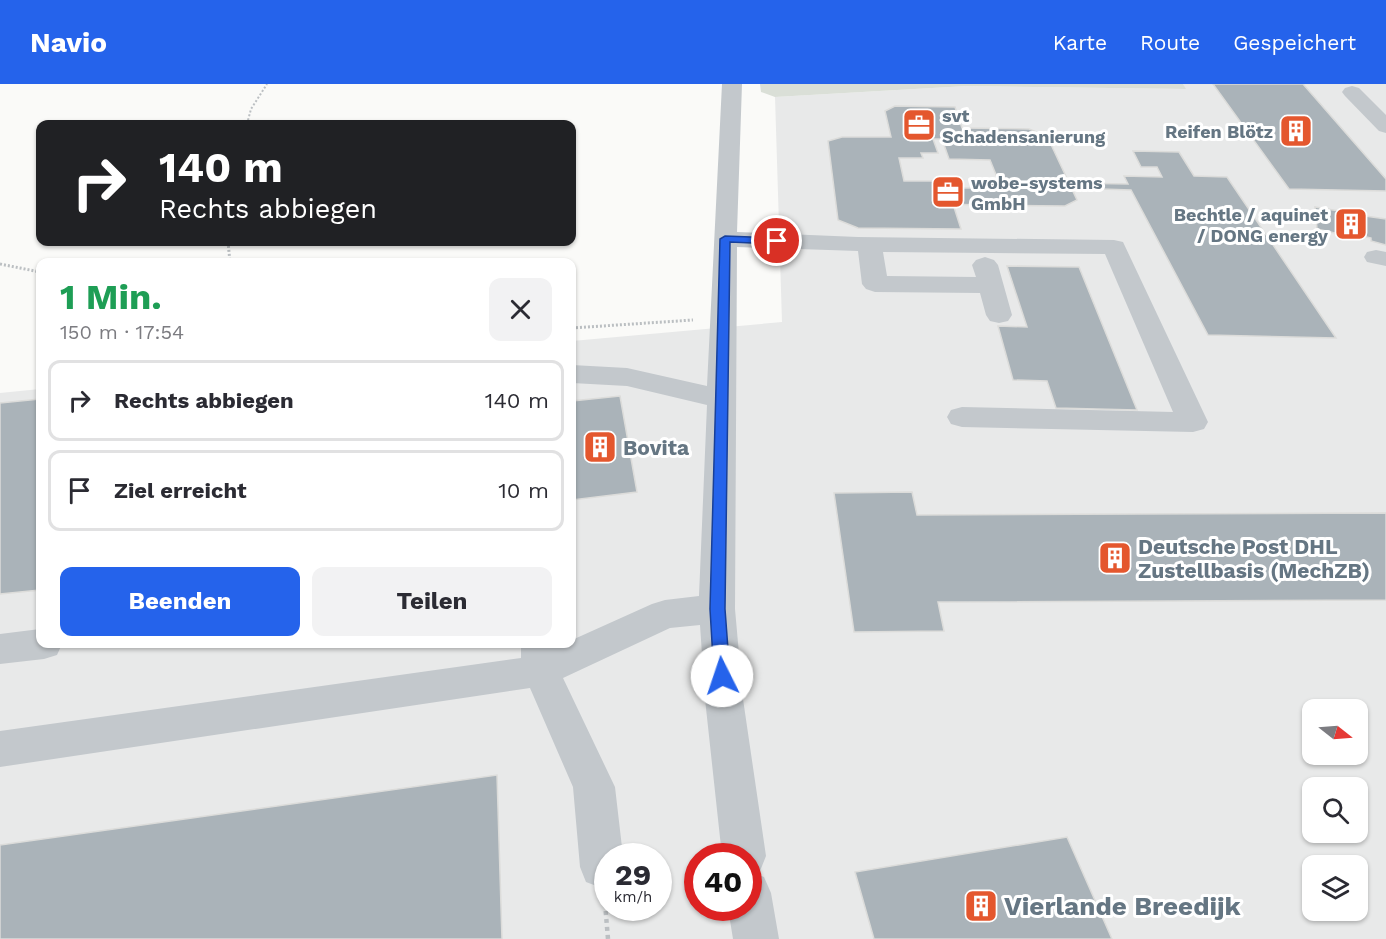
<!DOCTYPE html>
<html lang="de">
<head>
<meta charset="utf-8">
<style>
  :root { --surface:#fff; --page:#f2f2f3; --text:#2b2b33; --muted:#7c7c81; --line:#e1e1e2; --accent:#2563eb }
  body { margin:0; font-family:"Work Sans",sans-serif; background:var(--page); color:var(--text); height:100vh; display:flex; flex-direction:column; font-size:22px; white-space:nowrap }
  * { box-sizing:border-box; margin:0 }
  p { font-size:20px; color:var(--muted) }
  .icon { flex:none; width:33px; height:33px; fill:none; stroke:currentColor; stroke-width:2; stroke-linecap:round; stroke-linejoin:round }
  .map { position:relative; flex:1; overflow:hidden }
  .drawer { position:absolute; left:36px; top:174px; width:540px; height:390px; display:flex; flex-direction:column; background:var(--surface); border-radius:12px; box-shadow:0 2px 4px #0004 }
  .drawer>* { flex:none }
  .top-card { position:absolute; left:36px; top:36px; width:540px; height:126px; border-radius:12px; box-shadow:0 2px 4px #0004; background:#202124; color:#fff; overflow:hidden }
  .needle { width:39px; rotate:107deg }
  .buttons { position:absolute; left:1302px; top:615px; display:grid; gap:12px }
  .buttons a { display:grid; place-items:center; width:66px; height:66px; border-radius:12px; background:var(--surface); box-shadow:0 2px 4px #0004; font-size:30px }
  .speed { position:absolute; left:594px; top:759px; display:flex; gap:12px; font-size:30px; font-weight:700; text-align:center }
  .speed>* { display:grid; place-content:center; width:78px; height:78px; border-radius:50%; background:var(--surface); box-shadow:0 2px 4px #0004; line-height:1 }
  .speed small { font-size:15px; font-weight:400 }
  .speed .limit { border:9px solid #d22; background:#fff; color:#111 }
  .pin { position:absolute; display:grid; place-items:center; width:51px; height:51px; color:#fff; margin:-26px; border:3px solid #fff; border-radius:50%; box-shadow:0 2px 6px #0007 }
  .me { position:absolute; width:66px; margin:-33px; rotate:356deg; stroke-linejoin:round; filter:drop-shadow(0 0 4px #0008) }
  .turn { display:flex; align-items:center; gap:21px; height:126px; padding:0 24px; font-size:27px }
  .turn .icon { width:78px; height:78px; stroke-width:2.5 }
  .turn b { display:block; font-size:42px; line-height:51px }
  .round { display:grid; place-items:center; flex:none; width:63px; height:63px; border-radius:12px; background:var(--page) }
  .summary { display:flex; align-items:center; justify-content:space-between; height:102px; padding:0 24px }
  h1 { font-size:36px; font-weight:700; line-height:45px; color:#1e9e55 }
  .action { display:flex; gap:12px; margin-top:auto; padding:12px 24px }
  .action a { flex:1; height:69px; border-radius:12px; background:var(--accent); color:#fff; font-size:24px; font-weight:700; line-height:69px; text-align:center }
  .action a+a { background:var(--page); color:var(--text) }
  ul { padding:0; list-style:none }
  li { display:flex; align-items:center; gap:18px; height:81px; margin:0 12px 9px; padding:0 12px; border:3px solid var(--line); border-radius:12px }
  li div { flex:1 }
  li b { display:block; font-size:22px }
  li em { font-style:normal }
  header { display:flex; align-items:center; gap:36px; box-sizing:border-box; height:84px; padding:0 30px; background:var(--accent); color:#fff }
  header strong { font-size:28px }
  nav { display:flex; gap:33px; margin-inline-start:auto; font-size:21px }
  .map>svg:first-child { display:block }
</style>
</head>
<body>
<header>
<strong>Navio</strong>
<nav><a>Karte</a><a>Route</a><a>Gespeichert</a></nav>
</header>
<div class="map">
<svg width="1386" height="855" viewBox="0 0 1386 855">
  <rect width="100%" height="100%" fill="#fafaf8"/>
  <!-- built -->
  <path fill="#e8e9e9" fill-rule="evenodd" d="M 1183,0 L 1386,0 L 1386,855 L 0,855 L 0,309 L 40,305 L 40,560 L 572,560 L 572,257 L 782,238 L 775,13 L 967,2 L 1185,5 ZM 1312,626 L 1358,626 L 1358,670 L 1312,670 ZM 1312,704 L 1358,704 L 1358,748 L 1312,748 ZM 608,772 L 658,772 L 658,824 L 608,824 ZM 698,772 L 748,772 L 748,824 L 698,824 ZM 1312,782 L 1358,782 L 1358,826 L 1312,826 Z"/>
  <!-- green -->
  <polygon fill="#dadfd7" points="760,0 1183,0 1186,5 967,2 775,13 761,8"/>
  <!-- building -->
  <g fill="#aab3b9" stroke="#dcdcda" stroke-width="1.5" fill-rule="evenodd">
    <polygon points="1213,0 1303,0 1386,95 1386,107 1289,105"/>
    <path d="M 895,22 L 955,23 L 962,44 L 1029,45 L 1047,52 L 1077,116 L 1065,122 L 982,121 L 981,116 L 973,116 L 975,121 L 953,120 L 961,145 L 858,144 L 838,136 L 828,57 L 842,53 L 891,53 L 885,27 ZM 933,55 L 942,55 L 949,75 L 990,76 L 999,98 L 973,98 L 975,104 L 949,104 L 947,97 L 904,97 L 899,74 L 923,74 L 921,69 L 938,69 Z"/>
    <polygon points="1133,67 1179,68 1194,92 1227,93 1336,254 1208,251 1131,106 1071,104 1069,99 1128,100 1124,92 1162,93 1157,83 1141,83"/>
    <polygon points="1315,123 1357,130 1357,133 1366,135 1365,132 1386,135 1386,161 1371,157 1371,154 1358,151 1357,154 1317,145"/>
    <polygon points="1007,182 1079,183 1137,326 1056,324 1047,297 1013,296 998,242 1027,243"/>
    <polygon points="620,312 637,408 572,416 572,317"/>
    <polygon points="40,315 40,506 0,510 0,319"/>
    <polygon points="912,408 917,431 1386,429 1386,516 938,518 944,547 854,548 834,409"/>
    <polygon points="497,691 502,855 0,855 0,761"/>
    <polygon points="1067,753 1112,855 874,855 855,788"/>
  </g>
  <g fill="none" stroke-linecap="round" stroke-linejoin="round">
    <!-- path-far2 -->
    <polyline stroke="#bbbfc2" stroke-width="2" stroke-dasharray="2 2" stroke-linecap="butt" points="247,40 251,25 267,0"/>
    <!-- path-far1 -->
    <g stroke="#bbbfc2" stroke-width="3" stroke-dasharray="2 2" stroke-linecap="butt">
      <polyline points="228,158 230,178"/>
      <polyline points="0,180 40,188"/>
      <polyline points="572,244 693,236"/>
    </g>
    <!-- path -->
    <polyline stroke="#bbbfc2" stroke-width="4.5" stroke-dasharray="4 4" stroke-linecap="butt" points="605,819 608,855"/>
    <!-- minor -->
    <g fill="#c3c8cc" fill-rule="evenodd">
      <polygon points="722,0 742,0 737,148 858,153 1114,156 1123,158 1208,338 1204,345 1193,348 962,343 951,340 947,333 951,326 962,323 1173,328 1105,170 883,168 887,192 976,193 972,181 976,176 985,173 994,176 998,181 1012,231 1008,237 999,239 990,237 986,231 980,209 875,208 866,205 862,200 858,167 737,163 735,525 743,615 766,772 760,787 754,789 764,793 771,809 779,855 733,855 728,824 748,824 748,772 722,772 705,615 700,541 670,544 563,594 615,703 623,772 608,772 608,802 602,804 586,798 580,783 573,703 530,604 0,683 0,647 521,574 521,560 557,560 558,562 572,560 572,556 652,520 665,516 699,512 707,321 627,302 572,299 572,281 627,284 707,302"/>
      <polygon points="1352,2 1359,4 1386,31 1386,49 1379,47 1345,12 1342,8 1345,4"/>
      <polygon points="1376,166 1386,168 1386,182 1367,178 1364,173 1367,168"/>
      <polygon points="40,545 40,560 62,560 57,571 44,575 0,580 0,550"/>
    </g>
  </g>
  <!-- route -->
  <polygon fill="#2563eb" stroke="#184099" stroke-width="1.5" points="725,152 777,154 783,157 777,160 730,158 725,525 730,592 728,597 722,599 717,597 714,592 710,525 720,155"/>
  <!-- icons -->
  <defs>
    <g id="office-square" transform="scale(1.725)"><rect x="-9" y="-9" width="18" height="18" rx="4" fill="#e4572e" stroke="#fff"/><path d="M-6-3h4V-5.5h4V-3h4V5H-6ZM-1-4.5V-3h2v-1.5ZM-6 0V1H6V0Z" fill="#fff"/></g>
    <g id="building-square" transform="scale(1.725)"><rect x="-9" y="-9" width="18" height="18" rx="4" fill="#e4572e" stroke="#fff"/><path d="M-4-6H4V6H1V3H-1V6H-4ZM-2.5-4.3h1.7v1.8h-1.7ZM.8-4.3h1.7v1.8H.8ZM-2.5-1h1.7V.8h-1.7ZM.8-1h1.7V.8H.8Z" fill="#fff"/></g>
  </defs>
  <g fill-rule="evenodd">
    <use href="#office-square" x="919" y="41"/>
    <use href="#building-square" x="1296" y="47"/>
    <use href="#office-square" x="948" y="108"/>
    <use href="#building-square" x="1351" y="140"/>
    <use href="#building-square" x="600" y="363"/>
    <use href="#building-square" x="1115" y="474"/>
    <use href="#building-square" x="981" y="822"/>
  </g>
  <g text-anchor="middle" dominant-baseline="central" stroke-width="6" stroke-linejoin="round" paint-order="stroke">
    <!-- far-poi labels -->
    <g font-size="18" font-weight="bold" fill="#657683" stroke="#fff" text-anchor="start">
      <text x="942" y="31">svt<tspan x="942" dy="21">Schadensanierung</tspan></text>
      <text x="1273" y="47" text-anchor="end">Reifen Blötz</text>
      <text x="971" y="98">wobe-systems<tspan x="971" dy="21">GmbH</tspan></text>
      <text x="1328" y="130" text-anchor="end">Bechtle / aquinet<tspan x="1328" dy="21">/ DONG energy</tspan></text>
    </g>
    <!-- poi labels -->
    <g font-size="21" font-weight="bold" fill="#657683" stroke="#fff" text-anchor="start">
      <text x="623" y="363">Bovita</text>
      <text x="1138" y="462">Deutsche Post DHL<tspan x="1138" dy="24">Zustellbasis (MechZB)</tspan></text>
    </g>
    <!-- near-poi labels -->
    <g font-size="26" font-weight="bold" fill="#657683" stroke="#fff" text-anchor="start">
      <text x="1004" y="822">Vierlande Breedijk</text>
    </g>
  </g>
</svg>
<div class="buttons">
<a><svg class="needle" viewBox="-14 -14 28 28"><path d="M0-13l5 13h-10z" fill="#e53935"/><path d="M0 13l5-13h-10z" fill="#7c7c81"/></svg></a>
<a><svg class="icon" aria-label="search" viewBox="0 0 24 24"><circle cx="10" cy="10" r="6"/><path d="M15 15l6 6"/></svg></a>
<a><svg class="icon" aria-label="layers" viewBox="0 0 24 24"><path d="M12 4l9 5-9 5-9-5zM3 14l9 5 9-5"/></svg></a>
</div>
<div class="speed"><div>29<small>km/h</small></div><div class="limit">40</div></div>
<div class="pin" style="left:777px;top:157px;background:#d93025"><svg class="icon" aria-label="arrive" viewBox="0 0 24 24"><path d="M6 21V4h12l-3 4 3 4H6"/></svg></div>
<svg class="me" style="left:722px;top:592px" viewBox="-20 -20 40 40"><circle r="19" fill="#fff"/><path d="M0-13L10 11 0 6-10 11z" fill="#2563eb"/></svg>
<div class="top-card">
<div class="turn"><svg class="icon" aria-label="right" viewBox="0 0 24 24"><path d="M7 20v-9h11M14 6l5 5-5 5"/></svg><div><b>140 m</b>Rechts abbiegen</div></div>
</div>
<section class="drawer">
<div class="summary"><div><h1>1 Min.</h1><p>150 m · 17:54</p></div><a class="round"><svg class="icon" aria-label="close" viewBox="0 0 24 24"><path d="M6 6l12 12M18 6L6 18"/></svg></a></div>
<ul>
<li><svg class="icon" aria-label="right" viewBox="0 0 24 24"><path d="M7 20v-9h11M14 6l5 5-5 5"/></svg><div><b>Rechts abbiegen</b></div><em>140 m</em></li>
<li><svg class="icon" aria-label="arrive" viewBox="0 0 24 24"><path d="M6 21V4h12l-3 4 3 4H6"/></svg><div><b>Ziel erreicht</b></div><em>10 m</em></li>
</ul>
<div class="action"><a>Beenden</a><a>Teilen</a></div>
</section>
</div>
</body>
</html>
